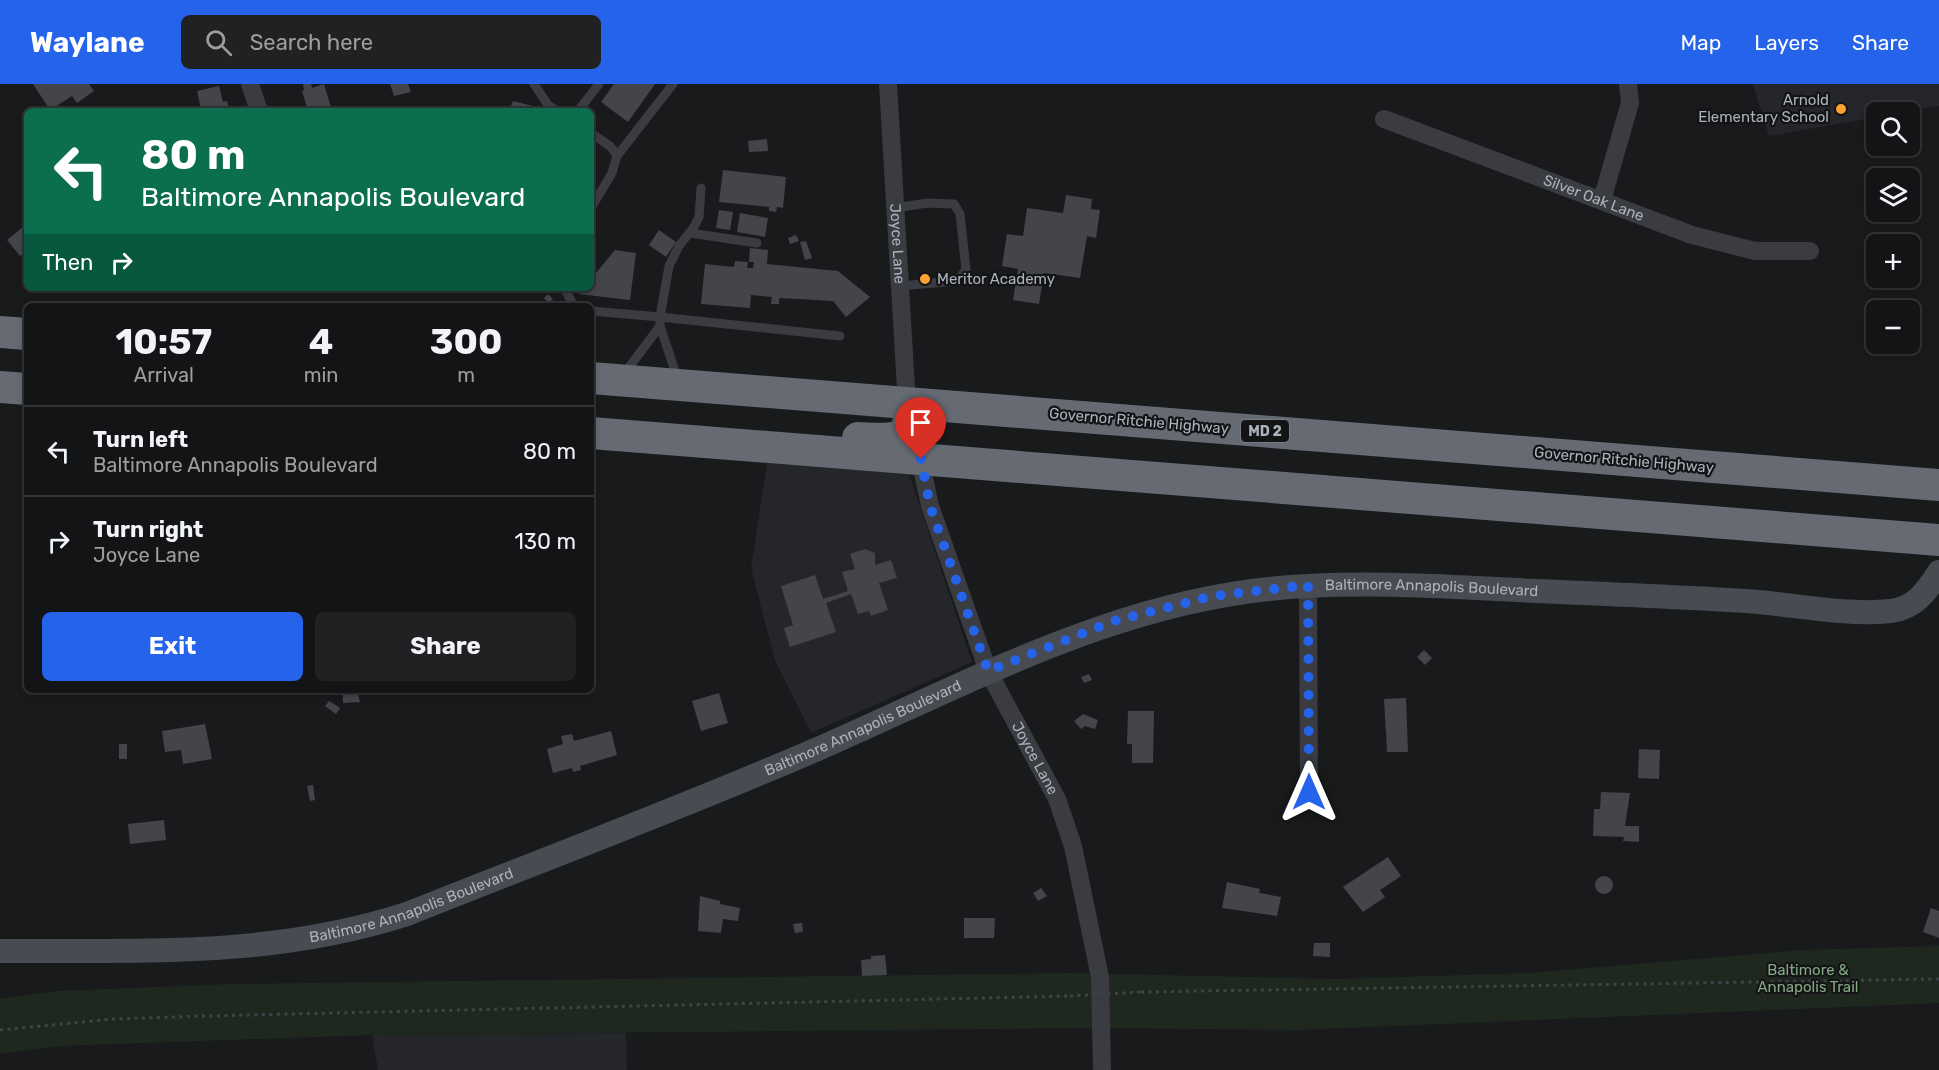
<!DOCTYPE html>
<html lang="en">
<head>
<meta charset="utf-8">
<style>
  :root { --surface:#131415; --page:#202122; --text:#f1f3f6; --muted:#9d9ea0; --line:#323334; --accent:#2563eb }
  body { margin:0; font-family:Rubik,sans-serif; background:var(--page); color:var(--text); height:100vh; display:flex; flex-direction:column; font-size:22px; white-space:nowrap }
  * { box-sizing:border-box; margin:0 }
  p { font-size:20px; color:var(--muted) }
  .icon { flex:none; width:33px; height:33px; fill:none; stroke:currentColor; stroke-width:2; stroke-linecap:round; stroke-linejoin:round }
  .map { position:relative; flex:1; overflow:hidden }
  .drawer { position:absolute; left:24px; top:219px; width:570px; height:390px; display:flex; flex-direction:column; background:var(--surface); border-radius:9px; box-shadow:0 3px 9px #0003,0 0 0 2px var(--line) }
  .drawer>* { flex:none }
  .top-card { position:absolute; left:24px; top:24px; width:570px; height:183px; border-radius:9px; box-shadow:0 3px 9px #0003,0 0 0 2px var(--line); background:#0b6e4f; color:#fff; overflow:hidden }
  .tools { position:absolute; left:1866px; top:18px; display:grid; gap:12px }
  .tools a { display:grid; place-items:center; width:54px; height:54px; border-radius:9px; background:var(--surface); box-shadow:0 3px 9px #0003,0 0 0 2px var(--line); font-size:30px }
  .pin { position:absolute; display:grid; place-items:center; width:51px; height:51px; color:#fff; margin:-62px -26px; border-radius:50% 50% 50% 0; rotate:-45deg; box-shadow:0 0 6px #0007 }
  .pin .icon { rotate:45deg }
  .me { position:absolute; width:66px; margin:-33px; rotate:0deg; stroke-linejoin:round; filter:drop-shadow(0 0 4px #0008) }
  .turn { display:flex; align-items:center; gap:21px; height:126px; padding:0 18px; font-size:27px }
  .turn .icon { width:78px; height:78px; stroke-width:2.5 }
  .turn b { display:block; font-size:42px; line-height:51px }
  .then { display:flex; align-items:center; height:57px; padding:0 18px; background:#0003; gap:12px; font-size:22px }
  .eta { display:flex; justify-content:space-evenly; align-items:center; height:102px; text-align:center }
  .eta b { font-size:36px; font-weight:700; line-height:42px }
  .action { display:flex; gap:12px; margin-top:auto; padding:12px 18px }
  .action a { flex:1; height:69px; border-radius:9px; background:var(--accent); color:#fff; font-size:24px; font-weight:700; line-height:69px; text-align:center }
  .action a+a { background:var(--page); color:var(--text) }
  ul { padding:0; list-style:none }
  li { display:flex; align-items:center; gap:18px; height:90px; padding:0 18px; border-top:2px solid var(--line) }
  li div { flex:1 }
  li b { display:block; font-size:22px }
  li em { font-style:normal }
  header { display:flex; align-items:center; gap:36px; box-sizing:border-box; height:84px; padding:0 30px; background:var(--accent); color:#fff }
  header strong { font-size:28px }
  nav { display:flex; gap:33px; margin-inline-start:auto; font-size:21px }
  .search { width:420px; height:54px; background:var(--page); display:flex; align-items:center; gap:15px; box-sizing:border-box; padding:0 21px; border-radius:9px; color:var(--muted); font-size:22px }
  .map>svg:first-child { display:block }
</style>
</head>
<body>
<header>
<strong>Waylane</strong>
<div class="search"><svg class="icon" aria-label="search" viewBox="0 0 24 24"><circle cx="10" cy="10" r="6"/><path d="M15 15l6 6"/></svg>Search here</div>
<nav><a>Map</a><a>Layers</a><a>Share</a></nav>
</header>
<div class="map">
<svg width="1939" height="986" viewBox="0 0 1939 986">
  <rect width="100%" height="100%" fill="#191a1c"/>
  <!-- built -->
  <g fill="#252629">
    <polygon points="1753,0 1939,0 1939,22 1904,28 1876,28 1876,33 1769,52"/>
    <polygon points="767,379 909,390 972,578 811,649 775,576 751,484"/>
    <polygon points="626,949 627,986 378,986 372,951"/>
  </g>
  <!-- green -->
  <polygon fill="#1f281f" points="1939,862 1939,919 1298,946 1095,944 372,951 60,962 0,970 0,915 57,907 233,900 1070,889 1337,895 1528,889 1803,866"/>
  <!-- building -->
  <g fill="#434549">
    <polygon points="33,0 89,0 94,7 77,19 72,12 50,26"/>
    <polygon points="303,0 311,0 312,4 324,0 332,27 308,27 302,7 304,6"/>
    <polygon points="390,0 408,0 411,8 394,12"/>
    <polygon points="614,0 655,0 628,38 601,18"/>
    <polygon points="219,2 223,18 227,17 230,27 197,27 201,25 197,7"/>
    <polygon points="513,17 533,22 532,27 509,27"/>
    <polygon points="767,55 768,67 749,68 748,57"/>
    <polygon points="723,86 786,93 783,124 777,123 776,128 769,127 769,123 719,118"/>
    <polygon points="1066,111 1092,115 1091,125 1100,126 1096,154 1087,152 1080,194 1044,189 1039,220 1013,216 1018,185 1002,182 1007,150 1023,152 1027,124 1063,129"/>
    <polygon points="719,126 733,128 730,146 716,144"/>
    <polygon points="740,129 768,134 765,153 737,148"/>
    <polygon points="23,143 27,148 27,167 20,172 7,156"/>
    <polygon points="659,146 676,158 666,173 649,161"/>
    <polygon points="796,151 799,157 790,160 788,154"/>
    <polygon points="806,157 812,174 805,176 800,158"/>
    <polygon points="750,164 768,166 767,180 838,187 870,213 846,233 833,217 779,214 779,220 771,220 772,213 751,211 750,224 701,220 705,180 734,183 735,177 748,178 747,184 753,184 754,178 749,178"/>
    <polygon points="615,166 636,169 630,216 579,210 584,204 591,204 591,195"/>
    <polygon points="548,210 553,215 549,219 544,214"/>
    <polygon points="865,465 875,469 875,481 891,476 897,494 879,499 888,526 871,532 869,527 858,530 851,510 826,519 836,548 790,563 784,544 793,541 781,502 815,491 823,515 848,507 842,488 855,485 850,470"/>
    <polygon points="1424,566 1432,574 1425,581 1417,573"/>
    <polygon points="1089,590 1092,596 1084,599 1081,593"/>
    <polygon points="343,606 357,606 360,618 343,619"/>
    <polygon points="719,609 728,639 701,647 692,617"/>
    <polygon points="1406,614 1408,668 1387,668 1384,615"/>
    <polygon points="329,617 340,624 336,630 325,622"/>
    <polygon points="1128,627 1154,627 1153,679 1132,679 1132,660 1127,660"/>
    <polygon points="1083,630 1098,636 1095,645 1085,642 1081,645 1074,637"/>
    <polygon points="205,640 212,675 183,680 181,666 165,668 162,647"/>
    <polygon points="611,647 617,671 580,682 581,686 573,688 572,684 553,689 547,665 563,660 561,652 572,650 574,657"/>
    <rect x="119" y="660" width="8" height="15"/>
    <polygon points="1639,665 1660,666 1659,695 1638,694"/>
    <polygon points="313,701 315,716 310,717 307,702"/>
    <polygon points="1601,708 1630,709 1625,742 1639,742 1639,758 1623,757 1624,753 1593,752 1594,725 1600,725"/>
    <polygon points="164,736 166,756 130,760 128,740"/>
    <polygon points="1388,773 1401,792 1380,806 1385,813 1363,828 1343,803"/>
    <circle cx="1604" cy="801" r="9"/>
    <polygon points="1227,798 1260,805 1259,809 1281,813 1277,832 1222,824"/>
    <polygon points="1041,804 1047,812 1038,817 1033,809"/>
    <polygon points="700,812 720,817 720,820 740,824 738,837 723,835 721,849 698,847"/>
    <polygon points="1931,824 1939,827 1939,854 1923,848"/>
    <polygon points="964,834 995,834 994,854 964,854"/>
    <polygon points="802,839 803,848 795,849 793,840"/>
    <polygon points="1314,859 1330,859 1330,873 1313,872"/>
    <polygon points="885,871 887,891 862,892 861,876 871,875 871,872"/>
  </g>
  <g fill="none" stroke-linecap="round" stroke-linejoin="round">
    <!-- path -->
    <g stroke="#404348" stroke-width="3" stroke-dasharray="3 4.5" stroke-linecap="butt">
      <polyline points="1141,908 1939,895"/>
      <polyline points="0,946 113,935 204,932 1070,912"/>
    </g>
    <!-- lane -->
    <g stroke="#3a3c41" stroke-width="9">
      <polyline points="534,0 548,21 557,27"/>
      <polyline points="578,27 599,0"/>
      <polyline points="591,49 611,63 617,72 612,89 591,124"/>
      <polyline points="617,72 673,0"/>
      <polyline points="895,124 927,119 954,120 960,130 966,185 959,195 945,198 900,202"/>
      <polyline points="690,149 757,159"/>
      <polyline points="564,204 574,222"/>
      <polyline points="591,227 660,233 669,182 679,162 694,143 699,133 701,104"/>
      <polyline points="624,290 660,242"/>
      <polyline points="678,296 660,242 660,233 840,252"/>
    </g>
    <!-- street -->
    <g stroke="#3a3c41" stroke-width="18">
      <polyline points="250,0 259,27"/>
      <path id="s1" d="M 888,0 L 907,321"/>
      <path id="s2" d="M 1384,35 L 1692,151 L 1755,167 L 1810,167"/>
      <polyline points="1602,116 1630,19 1628,0"/>
      <path id="s3" d="M 920,375 L 930,422 L 988,587 L 1057,715 L 1073,762 L 1100,893 L 1102,986"/>
      <polyline points="1308,502 1309,708"/>
    </g>
    <!-- secondary -->
    <path stroke="#484b51" stroke-width="24" id="s4" d="M 0,867 C 142,866 270,874 407,830 C 545,775 684,723 820,664 C 980,594 1131,509 1309,502 C 1384,498 1460,503 1535,507 C 1605,510 1676,513 1746,517 C 1793,520 1843,532 1891,527 C 1915,524 1927,507 1939,488"/>
    <!-- highway -->
    <g stroke="#656a73" stroke-width="32">
      <polyline points="0,248 27,250"/>
      <polyline points="591,294 1939,401"/>
      <polyline points="0,303 27,305"/>
      <polyline points="591,349 1939,456"/>
      <path d="M 858,354 C 887,355 916,361 907,321"/>
    </g>
    <!-- path-bridge -->
    <polyline stroke="#404348" stroke-width="3" stroke-dasharray="3 4.5" stroke-linecap="butt" points="1070,912 1141,908"/>
  </g>
  <g fill="none" stroke-linecap="round" stroke-linejoin="round">
    <!-- route -->
    <polyline stroke="#2563eb" stroke-width="10" stroke-dasharray="0 18" points="921,375 930,422 988,587 1114,537 1213,512 1308,501 1309,708"/>
  </g>
  <!-- markers -->
  <g fill="#ffa12e" stroke="#141417" stroke-width="2">
    <circle cx="1841" cy="25" r="6"/>
    <circle cx="925" cy="195" r="6"/>
  </g>
  <g text-anchor="middle" dominant-baseline="central" stroke-width="4.5" stroke-linejoin="round" paint-order="stroke">
    <!-- shield labels -->
    <rect fill="#141417" stroke="#7e838a" stroke-width="1.5" x="1241" y="336" width="48" height="22" rx="4.5"/>
    <g font-size="14" font-weight="bold" fill="#abb2bc">
      <text x="1265" y="347">MD 2</text>
    </g>
    <!-- poi labels -->
    <g font-size="15" fill="#abb2bc" stroke="#141417" text-anchor="end">
      <text x="1829" y="16">Arnold<tspan x="1829" dy="17">Elementary School</tspan></text>
      <text x="937" y="195" text-anchor="start">Meritor Academy</text>
    </g>
    <!-- street labels -->
    <g font-size="15" fill="#abb2bc" stroke="#141417">
      <text stroke="none"><textPath href="#s2" startOffset="224">Silver Oak Lane</textPath></text>
      <text stroke="none"><textPath href="#s1" startOffset="160">Joyce Lane</textPath></text>
      <text transform="translate(1139 337) rotate(5)">Governor Ritchie Highway</text>
      <text transform="translate(1624 376) rotate(5)">Governor Ritchie Highway</text>
      <text stroke="none"><textPath href="#s4" startOffset="1497">Baltimore Annapolis Boulevard</textPath></text>
      <text stroke="none"><textPath href="#s4" startOffset="903">Baltimore Annapolis Boulevard</textPath></text>
      <text stroke="none"><textPath href="#s3" startOffset="322">Joyce Lane</textPath></text>
      <text stroke="none"><textPath href="#s4" startOffset="417">Baltimore Annapolis Boulevard</textPath></text>
    </g>
    <!-- park labels -->
    <g font-size="15" fill="#82a980" stroke="#141417">
      <text x="1808" y="886">Baltimore &amp;<tspan x="1808" dy="17">Annapolis Trail</tspan></text>
    </g>
  </g>
</svg>
<div class="tools">
<a><svg class="icon" aria-label="search" viewBox="0 0 24 24"><circle cx="10" cy="10" r="6"/><path d="M15 15l6 6"/></svg></a>
<a><svg class="icon" aria-label="layers" viewBox="0 0 24 24"><path d="M12 4l9 5-9 5-9-5zM3 14l9 5 9-5"/></svg></a>
<a>+</a>
<a>−</a>
</div>
<div class="pin" style="left:921px;top:375px;background:#d93025"><svg class="icon" aria-label="arrive" viewBox="0 0 24 24"><path d="M6 21V4h12l-3 4 3 4H6"/></svg></div>
<svg class="me" style="left:1309px;top:708px" viewBox="-20 -20 40 40"><path d="M0-17L14 15 0 8-14 15z" fill="#2563eb" stroke="#fff" stroke-width="4"/></svg>
<div class="top-card">
<div class="turn"><svg class="icon" aria-label="left" viewBox="0 0 24 24"><path d="M17 20v-9H6M10 6l-5 5 5 5"/></svg><div><b>80 m</b>Baltimore Annapolis Boulevard</div></div>
<div class="then">Then<svg class="icon" aria-label="right" viewBox="0 0 24 24"><path d="M7 20v-9h11M14 6l5 5-5 5"/></svg></div>
</div>
<section class="drawer">
<div class="eta">
<div><b>10:57</b><p>Arrival</p></div>
<div><b>4</b><p>min</p></div>
<div><b>300</b><p>m</p></div>
</div>
<ul>
<li><svg class="icon" aria-label="left" viewBox="0 0 24 24"><path d="M17 20v-9H6M10 6l-5 5 5 5"/></svg><div><b>Turn left</b><p>Baltimore Annapolis Boulevard</p></div><em>80 m</em></li>
<li><svg class="icon" aria-label="right" viewBox="0 0 24 24"><path d="M7 20v-9h11M14 6l5 5-5 5"/></svg><div><b>Turn right</b><p>Joyce Lane</p></div><em>130 m</em></li>
</ul>
<div class="action"><a>Exit</a><a>Share</a></div>
</section>
</div>
</body>
</html>
